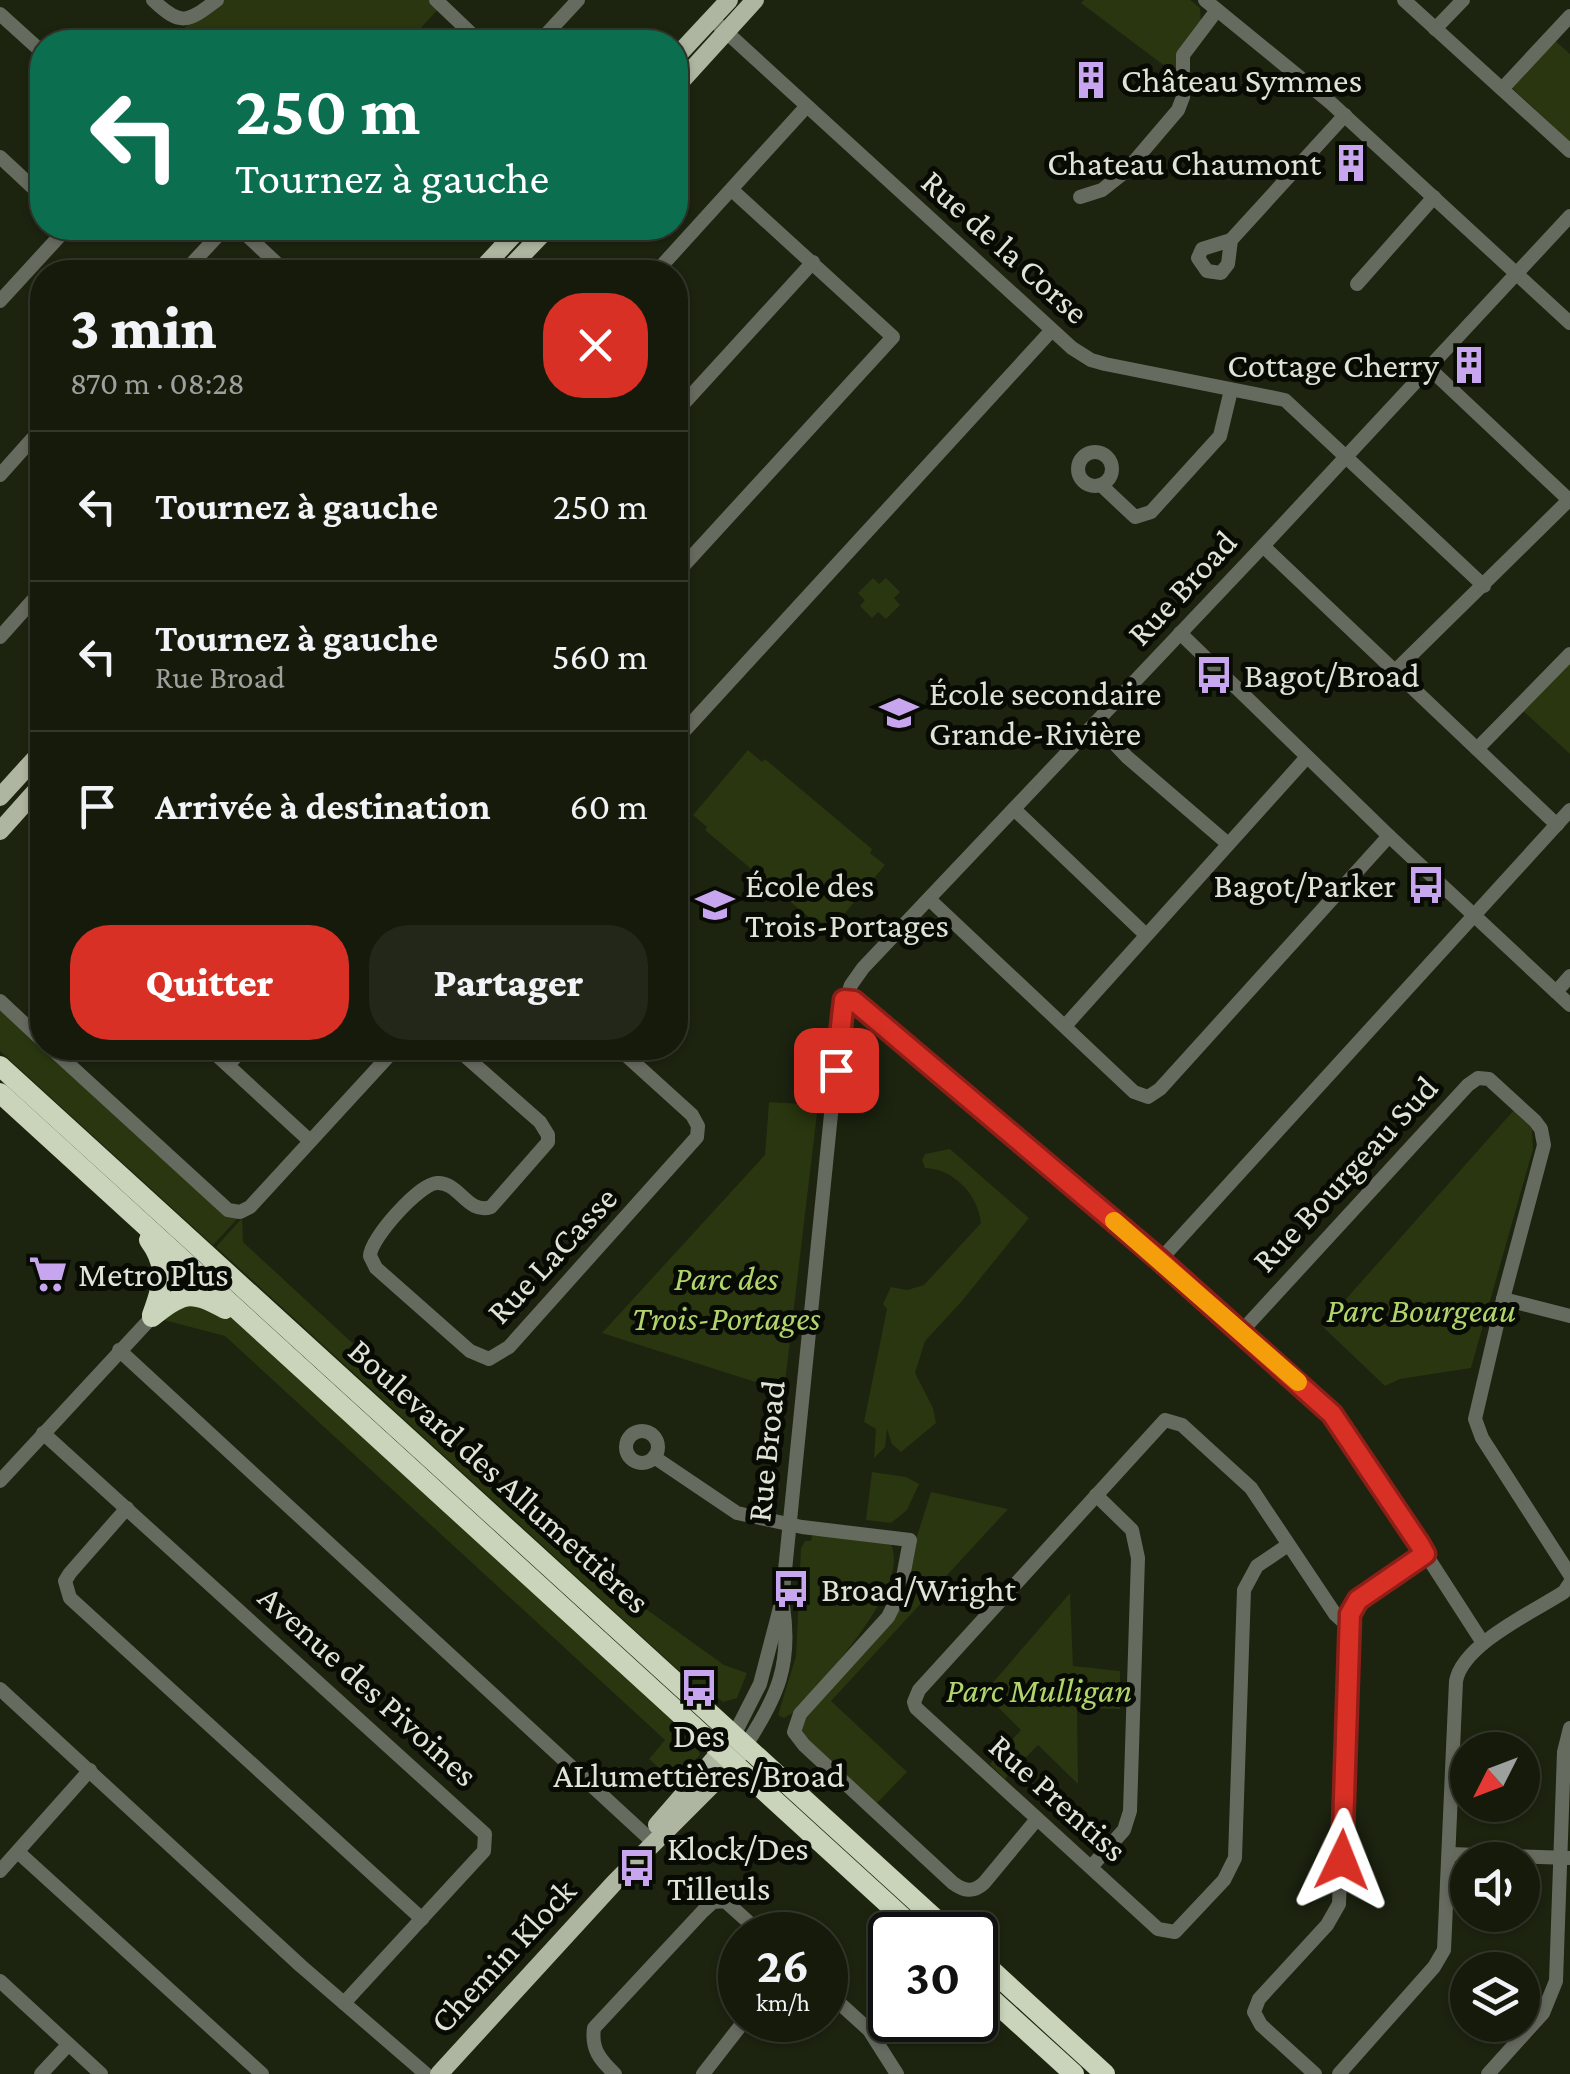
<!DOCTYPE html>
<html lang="fr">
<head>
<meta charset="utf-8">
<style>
  :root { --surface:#151a0b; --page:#222719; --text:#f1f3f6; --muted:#9da19d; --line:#34382c; --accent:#d93025 }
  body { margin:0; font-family:"Crimson Pro",serif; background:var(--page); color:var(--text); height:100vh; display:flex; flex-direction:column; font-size:38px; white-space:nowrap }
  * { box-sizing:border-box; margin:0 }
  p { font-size:32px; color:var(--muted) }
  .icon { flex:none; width:55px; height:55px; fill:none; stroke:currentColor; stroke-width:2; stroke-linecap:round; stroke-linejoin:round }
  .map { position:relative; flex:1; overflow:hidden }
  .details { position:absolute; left:30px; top:260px; width:658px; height:800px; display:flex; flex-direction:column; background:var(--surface); border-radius:40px; box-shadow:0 2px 8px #0004,0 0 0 2px var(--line) }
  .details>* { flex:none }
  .hud { position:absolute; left:30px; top:30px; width:658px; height:210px; border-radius:40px; box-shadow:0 2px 8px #0004,0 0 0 2px var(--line); background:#0b6e4f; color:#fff; overflow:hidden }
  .needle { width:65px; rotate:228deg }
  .fabs { position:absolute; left:1450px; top:1732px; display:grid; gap:20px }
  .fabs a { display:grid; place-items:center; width:90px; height:90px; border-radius:50%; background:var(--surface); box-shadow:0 2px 8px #0004,0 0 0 2px var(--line); font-size:50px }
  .speed { position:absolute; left:718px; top:1912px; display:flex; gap:20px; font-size:50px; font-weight:700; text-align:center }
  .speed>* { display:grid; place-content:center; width:130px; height:130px; border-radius:50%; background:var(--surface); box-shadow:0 2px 8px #0004,0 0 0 2px var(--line); line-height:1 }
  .speed small { font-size:25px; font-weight:400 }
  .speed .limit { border:5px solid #111; border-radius:15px; background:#fff; color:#111 }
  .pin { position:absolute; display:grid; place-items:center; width:85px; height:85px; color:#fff; margin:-42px; border-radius:20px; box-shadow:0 5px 15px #0006 }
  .me { position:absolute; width:110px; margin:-55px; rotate:2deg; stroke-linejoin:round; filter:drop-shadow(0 0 8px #0008) }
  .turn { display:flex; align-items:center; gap:35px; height:210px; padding:0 40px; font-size:45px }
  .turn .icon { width:130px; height:130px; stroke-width:2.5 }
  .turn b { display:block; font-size:70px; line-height:85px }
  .round { display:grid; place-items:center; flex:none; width:105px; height:105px; border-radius:40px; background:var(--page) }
  .overview { display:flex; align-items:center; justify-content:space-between; height:170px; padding:0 40px }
  h1 { font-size:60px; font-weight:800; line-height:75px }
  .action { display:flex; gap:20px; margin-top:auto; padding:20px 40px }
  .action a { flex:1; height:115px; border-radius:40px; background:var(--accent); color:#fff; font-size:40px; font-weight:800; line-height:115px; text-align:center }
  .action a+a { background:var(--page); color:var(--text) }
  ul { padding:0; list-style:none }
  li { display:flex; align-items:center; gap:30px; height:150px; padding:0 40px; border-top:2px solid var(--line) }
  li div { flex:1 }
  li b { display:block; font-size:38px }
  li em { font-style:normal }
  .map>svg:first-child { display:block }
</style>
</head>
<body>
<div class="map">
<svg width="1570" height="2074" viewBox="0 0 1570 2074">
  <rect width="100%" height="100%" fill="#1c230f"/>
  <!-- green -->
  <g fill="#29360f">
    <polygon points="217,0 436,0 442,5 408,42 171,42 194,18"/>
    <polygon points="1084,0 1190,0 1200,8 1201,22 1178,52 1178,76 1081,3"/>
    <polygon points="1551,37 1570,54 1570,142 1507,83"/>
    <polygon points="873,578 879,584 886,578 900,592 894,598 900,605 886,619 878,612 872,618 860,606 865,600 858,593"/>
    <polygon points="1570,661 1570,754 1522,710"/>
    <polygon points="748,750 762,762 765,759 872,849 870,853 885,865 831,930 815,918 812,920 705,830 707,827 693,815"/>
    <polygon points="0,1006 42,1048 238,1218 213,1245 0,1051"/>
    <polygon points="769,1102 818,1105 784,1391 602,1333 765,1155"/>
    <polygon points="1514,1110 1532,1129 1533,1149 1471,1368 1400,1379 1385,1386 1322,1326"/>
    <path d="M 950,1149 L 1029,1218 L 962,1301 L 925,1341 L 915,1373 L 933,1408 L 936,1423 L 901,1452 L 892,1444 L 887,1429 L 885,1447 L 874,1458 L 876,1429 L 864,1422 L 887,1309 L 883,1304 L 891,1287 L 907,1290 L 924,1285 L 981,1223 C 978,1195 954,1169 925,1168 L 922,1160 L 925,1154 Z"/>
    <polygon points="242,1218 243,1242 621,1591 724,1665 747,1673 737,1698 723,1702 700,1684 697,1687 216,1247"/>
    <polygon points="174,1301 220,1307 696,1740 700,1755 668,1787 667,1775 649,1759 665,1740 225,1336 156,1318"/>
    <polygon points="872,1472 906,1477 919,1484 907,1510 891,1523 866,1520"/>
    <polygon points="931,1492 1008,1509 831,1701 907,1772 876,1804 805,1740 799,1722 889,1625 908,1593 909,1561"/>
    <path d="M 812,1536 L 878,1536 L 891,1544 C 911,1588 825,1675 799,1709 L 784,1718 L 778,1715 L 796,1656 L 801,1548 L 805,1541 L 811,1541 Z"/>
    <polygon points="1070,1593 1073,1666 1120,1671 1120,1709 1077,1708 1078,1784 1038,1745 1005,1779 990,1764 1021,1730 984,1693"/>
  </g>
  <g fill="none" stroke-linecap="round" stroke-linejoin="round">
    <!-- minor -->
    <g stroke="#666b60" stroke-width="14">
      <path d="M 153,0 C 181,27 188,22 217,0"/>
      <polyline points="436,0 480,42"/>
      <polyline points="1205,0 1331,103 1570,323"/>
      <polyline points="1404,0 1570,151"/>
      <polyline points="0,14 42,52"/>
      <polyline points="712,19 1072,348 1091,360 1105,364 1285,400 1484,586"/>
      <polyline points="1435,29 1463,0"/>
      <polyline points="539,42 578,0"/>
      <polyline points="1502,89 1570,16"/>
      <polyline points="0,157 42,196"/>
      <polyline points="1080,197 1102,190 1126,171 1178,110 1183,97 1183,55 1217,10"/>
      <polyline points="239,228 286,272"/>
      <polyline points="1231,240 1228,264 1221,273 1207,271 1198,258 1202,249 1231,240 1345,115"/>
      <polyline points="184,272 225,228"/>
      <polyline points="656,272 806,107"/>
      <polyline points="1357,284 1434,197"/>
      <polyline points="0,301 67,228"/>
      <polyline points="1429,368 1569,500"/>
      <polyline points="675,413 813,262"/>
      <circle cx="1095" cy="469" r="17"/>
      <polyline points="0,475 42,428"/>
      <polyline points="1101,485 1135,517 1151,512 1220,436 1231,390"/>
      <polyline points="1263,546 1557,825"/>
      <polyline points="675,575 893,337 732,190"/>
      <polyline points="1180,633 1389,836 1570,1005"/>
      <polyline points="0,637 42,590"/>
      <polyline points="1395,671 1570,499"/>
      <polyline points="1095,723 1127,757 1227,843"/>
      <polyline points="675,741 1051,331"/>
      <polyline points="1477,749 1570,654"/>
      <polyline points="1014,809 1145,934"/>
      <polyline points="929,899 1134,1092 1148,1097 1160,1089 1389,836"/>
      <polyline points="1556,992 1570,976"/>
      <polyline points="844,1000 854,1001 1160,1260 1332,1414 1345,1429 1483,1643"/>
      <polyline points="0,1001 42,1040"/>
      <polyline points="1065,1026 1307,757"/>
      <polyline points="51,1048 228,1210 240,1212 250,1207 396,1048"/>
      <polyline points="209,1048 310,1141"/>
      <path d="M 456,1048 L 540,1122 L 548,1135 L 548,1142 L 491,1207 C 467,1215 460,1182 437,1183 C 419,1184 370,1239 370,1256 L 376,1268 L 470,1351 L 489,1359 L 509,1347 L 697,1137 L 698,1126 L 692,1115 L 618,1048"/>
      <polyline points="228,1065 244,1048"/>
      <polyline points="1160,1260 1570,810"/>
      <polyline points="1503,1299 1570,1316"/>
      <polyline points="1240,1333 1468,1085 1478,1078 1489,1079 1535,1121 1541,1129 1544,1145 1503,1299 1475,1419 1482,1438 1570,1575"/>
      <polyline points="119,1350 654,1843"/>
      <circle cx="642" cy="1447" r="16"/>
      <polyline points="43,1433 485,1834 484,1851 344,2003"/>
      <path d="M 654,1457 L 737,1513 L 802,1527 L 910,1540 L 900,1593 L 888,1617 L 800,1714 L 794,1732 L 804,1745 L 953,1883 C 964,1891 973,1893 984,1883 L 1037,1819"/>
      <polyline points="0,1481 152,1317"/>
      <polyline points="127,1508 70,1573 65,1581 70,1598 422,1919"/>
      <polyline points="1288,1545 1257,1566 1244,1590 1235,1858 1224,1880 1175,1932 1158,1929 916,1708 914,1702 919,1690 1165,1420 1182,1425 1251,1488 1335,1614 1348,1626"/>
      <polyline points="0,1689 301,1966 426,2074"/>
      <polyline points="734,1735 760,1684 782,1600 841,1015 851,985 863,968 1263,546 1570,216"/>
      <path d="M 746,1745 C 777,1697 792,1665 783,1606"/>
      <polyline points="18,1852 262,2074"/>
      <polyline points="1450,1854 1570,1858"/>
      <polyline points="1091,1867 1124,1830 1130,1811 1138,1558 1132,1530 1096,1495"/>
      <polyline points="0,1871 90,1770"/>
      <polyline points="0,1981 101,2074"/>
      <polyline points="825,1990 869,2030 897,2074"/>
      <polyline points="41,2074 68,2045"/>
      <path d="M 615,2074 C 600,2060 591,2049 594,2028 L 703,1911 L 713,1902 L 725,1901 L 763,1935"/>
      <polyline points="703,2074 745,2020"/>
      <polyline points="1315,2074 1261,2025 1254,2012 1259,1999 1327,1925 1339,1904 1350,1614 1358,1599 1425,1554"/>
      <path d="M 1339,2074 L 1434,1967 L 1444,1950 L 1456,1681 C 1463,1644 1533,1612 1564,1592 L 1570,1583"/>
      <polyline points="1488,2074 1543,2013 1556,1981 1564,1752 1570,1728"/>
    </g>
    <!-- major -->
    <g stroke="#aeb6a1" stroke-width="18">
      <polyline points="675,58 729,0"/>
      <polyline points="675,88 755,0"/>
      <polyline points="479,272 520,228"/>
      <polyline points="506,272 548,228"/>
      <polyline points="0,797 42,751"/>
      <polyline points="0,831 42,784"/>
      <polyline points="657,1825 728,1743"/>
      <polyline points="439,2074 615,1882 722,1775 739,1754"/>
    </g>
    <!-- highway -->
    <g stroke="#cad4ba" stroke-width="20">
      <polyline points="0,1066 953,1935"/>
      <polyline points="0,1093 922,1935"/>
      <path d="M 149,1240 C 169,1267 163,1285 152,1315"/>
      <path d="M 152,1317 C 181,1293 191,1289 225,1309"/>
      <polyline points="975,1955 1105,2074"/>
      <polyline points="975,1984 1074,2074"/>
    </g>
  </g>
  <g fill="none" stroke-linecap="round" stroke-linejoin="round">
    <!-- route casing -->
    <g stroke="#8d1f18" stroke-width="25">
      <polyline id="route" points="836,1070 844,1000 854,1001 1160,1260 1332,1414 1420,1545 1425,1554 1358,1600 1350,1614 1342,1860"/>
    </g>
    <!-- route -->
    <use href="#route" stroke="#d93025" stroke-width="18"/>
    <!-- slow -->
    <polyline stroke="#f59e0b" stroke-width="18" points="1114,1221 1298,1382"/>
  </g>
  <!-- icons -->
  <defs>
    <g id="building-bare" transform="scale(3)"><path d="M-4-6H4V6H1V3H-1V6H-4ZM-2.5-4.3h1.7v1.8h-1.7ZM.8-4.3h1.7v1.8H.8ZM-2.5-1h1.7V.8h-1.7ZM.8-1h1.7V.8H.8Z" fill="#c7a6ef" stroke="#080b04" stroke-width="2.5" paint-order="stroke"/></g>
    <g id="bus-bare" transform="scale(3)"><path d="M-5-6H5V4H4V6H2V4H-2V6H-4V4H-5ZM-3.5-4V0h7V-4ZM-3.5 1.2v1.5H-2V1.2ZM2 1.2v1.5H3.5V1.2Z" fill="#c7a6ef" stroke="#080b04" stroke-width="2.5" paint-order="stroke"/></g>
    <g id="school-bare" transform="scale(3)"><path d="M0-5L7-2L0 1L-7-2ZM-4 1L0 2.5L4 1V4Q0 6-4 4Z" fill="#c7a6ef" stroke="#080b04" stroke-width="2.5" paint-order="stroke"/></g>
    <g id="supermarket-bare" transform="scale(3)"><path d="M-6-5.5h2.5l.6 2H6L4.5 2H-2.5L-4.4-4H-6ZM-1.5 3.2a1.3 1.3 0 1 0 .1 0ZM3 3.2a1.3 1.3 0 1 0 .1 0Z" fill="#c7a6ef" stroke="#080b04" stroke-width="2.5" paint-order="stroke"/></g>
  </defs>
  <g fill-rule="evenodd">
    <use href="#building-bare" x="1091" y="80"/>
    <use href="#building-bare" x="1351" y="163"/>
    <use href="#building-bare" x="1469" y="365"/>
    <use href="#bus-bare" x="1214" y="675"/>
    <use href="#school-bare" x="899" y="713"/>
    <use href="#bus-bare" x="1426" y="885"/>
    <use href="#school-bare" x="715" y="905"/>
    <use href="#supermarket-bare" x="48" y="1274"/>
    <use href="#bus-bare" x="791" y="1589"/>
    <use href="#bus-bare" x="699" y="1688"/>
    <use href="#bus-bare" x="637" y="1868"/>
  </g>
  <g text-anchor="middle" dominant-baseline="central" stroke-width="10" stroke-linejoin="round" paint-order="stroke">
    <!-- poi labels -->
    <g font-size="35" fill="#dfe4d7" stroke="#080b04" text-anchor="start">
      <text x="1121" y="80">Château Symmes</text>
      <text x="1321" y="163" text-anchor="end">Chateau Chaumont</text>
      <text x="1439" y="365" text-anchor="end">Cottage Cherry</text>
      <text x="1244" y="675">Bagot/Broad</text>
      <text x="929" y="693">École secondaire<tspan x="929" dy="40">Grande-Rivière</tspan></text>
      <text x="745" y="885">École des<tspan x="745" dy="40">Trois-Portages</tspan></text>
      <text x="1396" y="885" text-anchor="end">Bagot/Parker</text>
      <text x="78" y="1274">Metro Plus</text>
      <text x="821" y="1589">Broad/Wright</text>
      <text x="699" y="1735" text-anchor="middle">Des<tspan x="699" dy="40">ALlumettières/Broad</tspan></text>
      <text x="667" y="1848">Klock/Des<tspan x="667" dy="40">Tilleuls</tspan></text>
    </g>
    <!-- street labels -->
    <g font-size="35" fill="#dfe4d7" stroke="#080b04">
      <text transform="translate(1005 247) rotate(42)">Rue de la Corse</text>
      <text transform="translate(1182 588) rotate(-47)">Rue Broad</text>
      <text transform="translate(1345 1174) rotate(-47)">Rue Bourgeau Sud</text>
      <text transform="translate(552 1255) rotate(-47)">Rue LaCasse</text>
      <text transform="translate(766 1451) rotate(-84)">Rue Broad</text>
      <text transform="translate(499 1476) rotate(42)">Boulevard des Allumettières</text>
      <text transform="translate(368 1686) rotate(42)">Avenue des Pivoines</text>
      <text transform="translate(1058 1798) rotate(42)">Rue Prentiss</text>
      <text transform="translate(503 1956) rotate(-47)">Chemin Klock</text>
    </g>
    <!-- park labels -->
    <g font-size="35" font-style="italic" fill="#b1d46c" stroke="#080b04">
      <text x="726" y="1278">Parc des<tspan x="726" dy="40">Trois-Portages</tspan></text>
      <text x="1421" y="1310">Parc Bourgeau</text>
      <text x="1039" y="1690">Parc Mulligan</text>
    </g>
  </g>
</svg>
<div class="fabs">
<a><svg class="needle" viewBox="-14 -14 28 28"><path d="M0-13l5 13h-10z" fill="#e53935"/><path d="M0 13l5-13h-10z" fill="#9da19d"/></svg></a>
<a><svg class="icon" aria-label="sound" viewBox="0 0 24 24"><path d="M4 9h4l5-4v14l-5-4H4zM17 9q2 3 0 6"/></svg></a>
<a><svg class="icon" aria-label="layers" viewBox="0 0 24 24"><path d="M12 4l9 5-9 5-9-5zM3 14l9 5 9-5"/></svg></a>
</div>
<div class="speed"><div>26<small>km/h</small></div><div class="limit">30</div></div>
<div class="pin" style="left:836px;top:1070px;background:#d93025"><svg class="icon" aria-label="arrive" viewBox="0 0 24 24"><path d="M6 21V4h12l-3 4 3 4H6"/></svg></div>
<svg class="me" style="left:1342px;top:1860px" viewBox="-20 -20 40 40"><path d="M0-17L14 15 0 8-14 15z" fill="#d93025" stroke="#fff" stroke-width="4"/></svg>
<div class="hud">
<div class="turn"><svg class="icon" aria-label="left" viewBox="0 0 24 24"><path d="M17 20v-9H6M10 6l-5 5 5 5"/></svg><div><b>250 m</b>Tournez à gauche</div></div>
</div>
<section class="details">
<div class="overview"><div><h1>3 min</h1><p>870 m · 08:28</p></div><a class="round" style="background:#d93025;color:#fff"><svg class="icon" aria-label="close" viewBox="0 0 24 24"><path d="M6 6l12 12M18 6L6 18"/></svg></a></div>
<ul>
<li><svg class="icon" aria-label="left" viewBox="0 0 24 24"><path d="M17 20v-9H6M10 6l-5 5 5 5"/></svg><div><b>Tournez à gauche</b></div><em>250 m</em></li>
<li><svg class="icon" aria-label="left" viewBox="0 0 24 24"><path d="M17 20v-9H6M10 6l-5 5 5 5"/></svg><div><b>Tournez à gauche</b><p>Rue Broad</p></div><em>560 m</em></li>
<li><svg class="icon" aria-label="arrive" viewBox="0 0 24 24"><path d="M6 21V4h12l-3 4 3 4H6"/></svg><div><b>Arrivée à destination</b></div><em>60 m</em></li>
</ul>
<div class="action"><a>Quitter</a><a>Partager</a></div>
</section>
</div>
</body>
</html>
